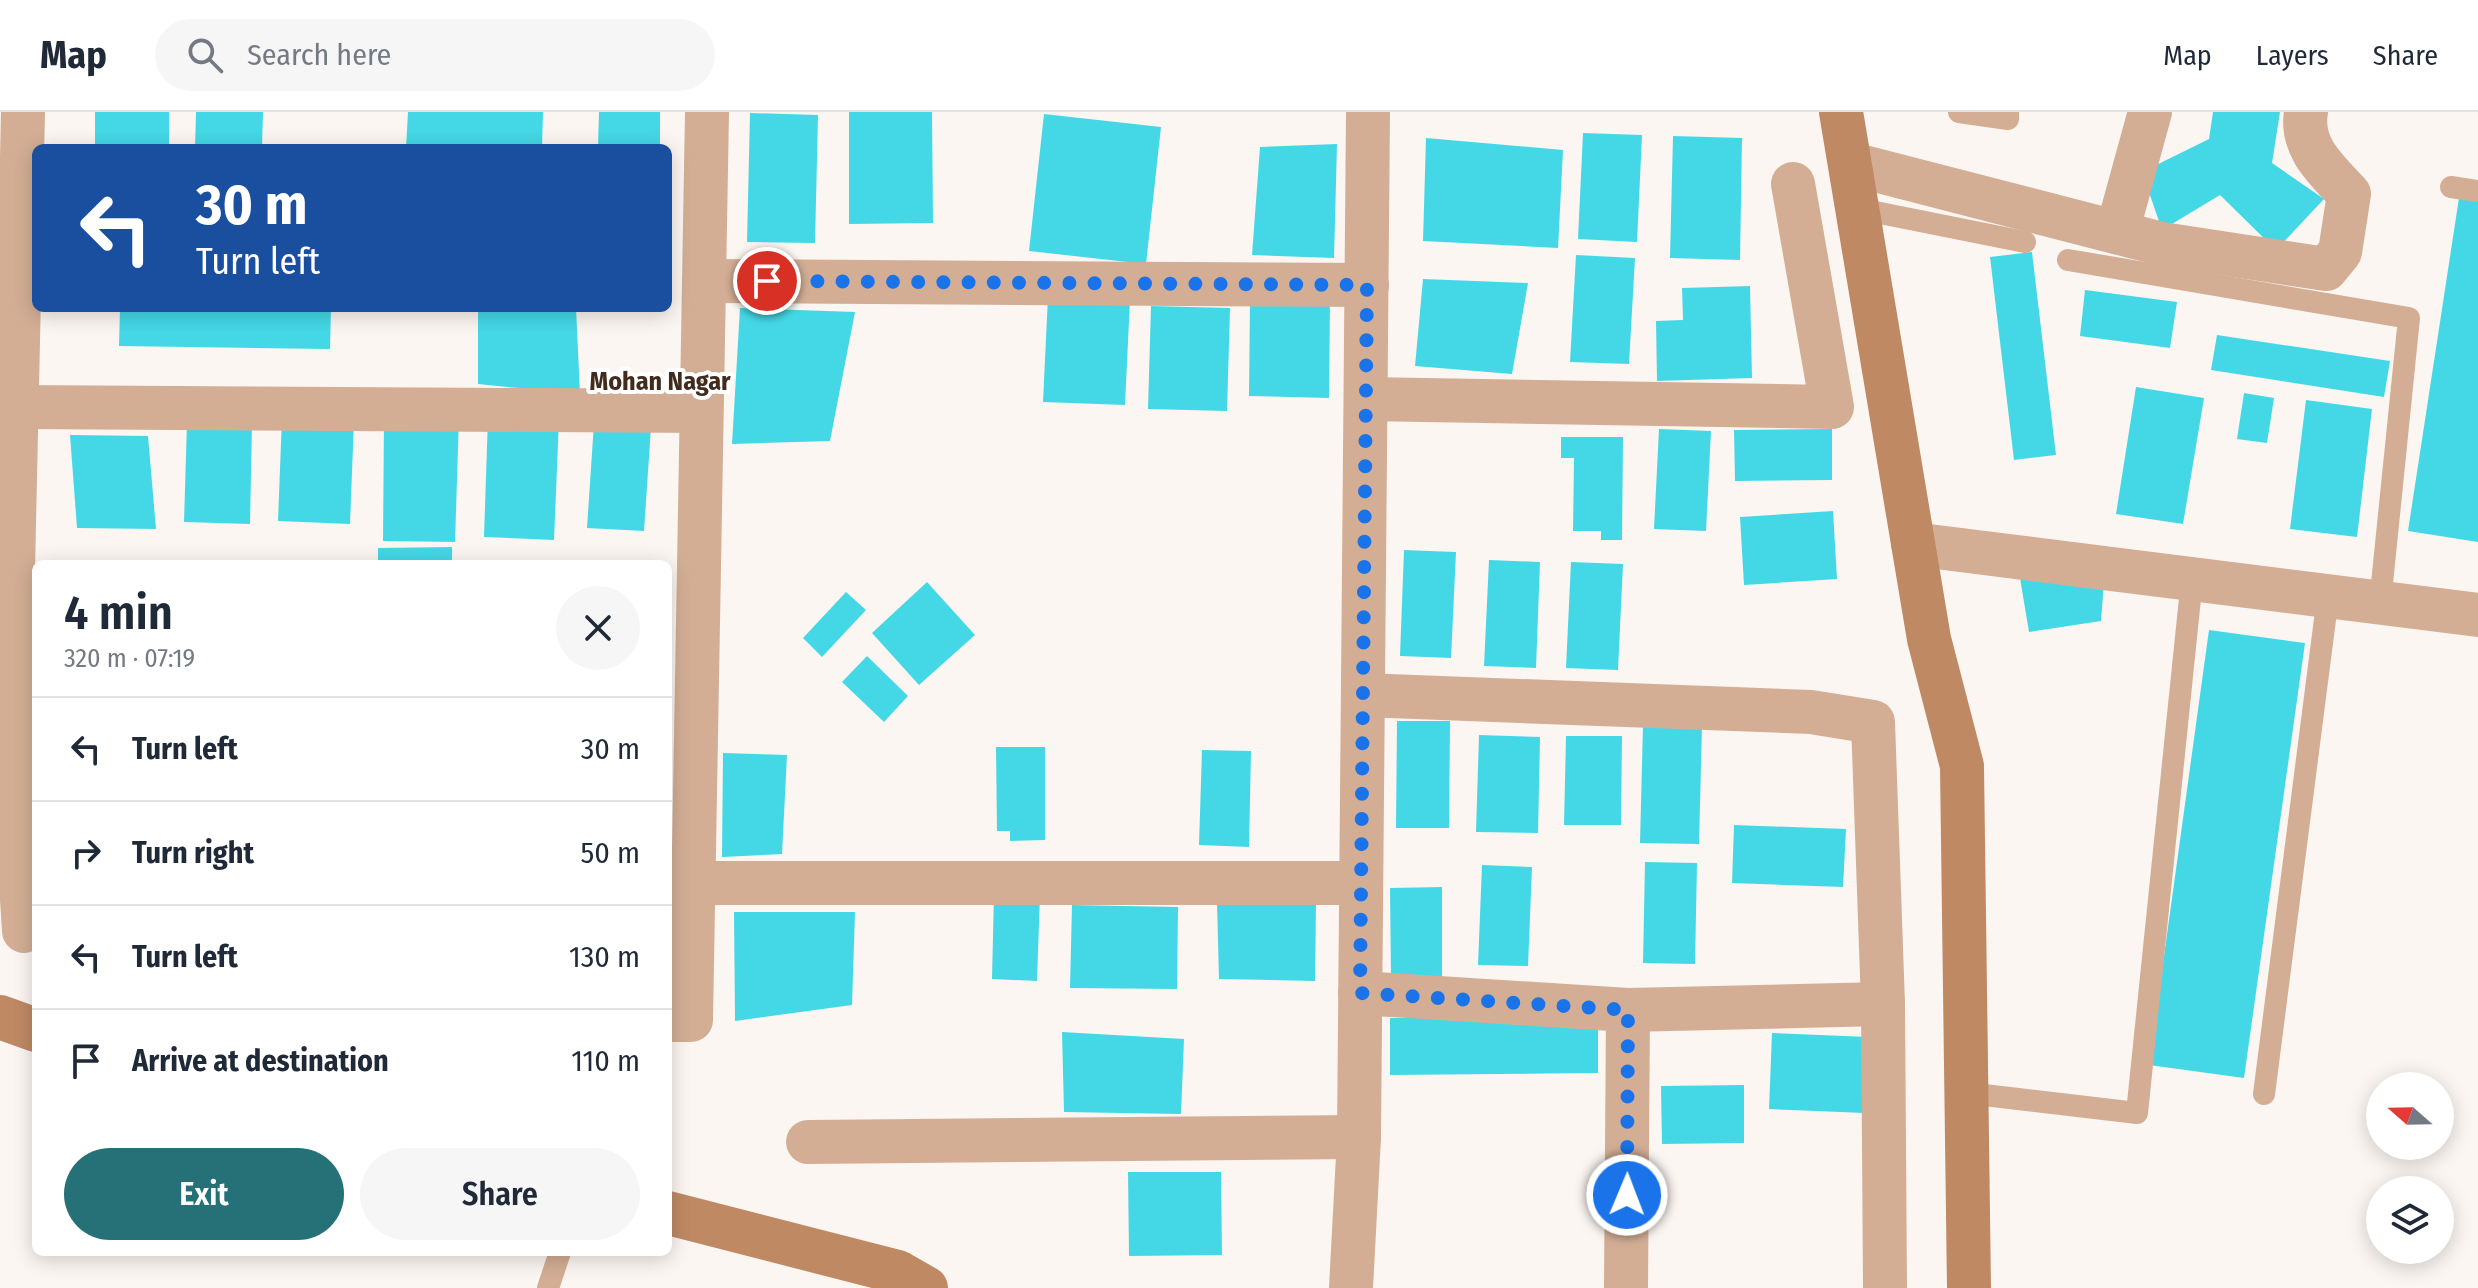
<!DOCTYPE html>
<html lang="en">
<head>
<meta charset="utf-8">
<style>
  :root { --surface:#fff; --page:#f6f6f7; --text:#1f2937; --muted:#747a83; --line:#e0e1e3; --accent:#267077 }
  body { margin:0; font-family:"Fira Sans Condensed",sans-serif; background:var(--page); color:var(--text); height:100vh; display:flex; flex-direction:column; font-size:30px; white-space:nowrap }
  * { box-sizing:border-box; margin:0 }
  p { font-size:26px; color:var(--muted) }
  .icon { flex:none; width:44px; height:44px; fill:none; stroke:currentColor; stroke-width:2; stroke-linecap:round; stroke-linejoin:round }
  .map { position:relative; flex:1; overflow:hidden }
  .side { position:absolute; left:32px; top:448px; width:640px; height:696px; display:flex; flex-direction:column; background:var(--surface); border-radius:12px; box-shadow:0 4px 20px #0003 }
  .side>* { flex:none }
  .banner { position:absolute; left:32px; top:32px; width:640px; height:168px; border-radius:12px; box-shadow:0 4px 20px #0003; background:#1a4fa0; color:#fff; overflow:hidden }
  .needle { width:52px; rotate:290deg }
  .fabs { position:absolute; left:2366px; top:960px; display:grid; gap:16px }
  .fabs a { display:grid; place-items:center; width:88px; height:88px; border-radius:50%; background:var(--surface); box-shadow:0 4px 20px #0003; font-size:40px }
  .pin { position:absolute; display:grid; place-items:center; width:68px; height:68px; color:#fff; margin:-34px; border:4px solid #fff; border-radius:50%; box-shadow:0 2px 8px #0007 }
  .me { position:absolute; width:88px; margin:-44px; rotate:1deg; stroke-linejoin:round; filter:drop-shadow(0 0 6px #0008) }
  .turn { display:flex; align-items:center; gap:28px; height:168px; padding:0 32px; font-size:36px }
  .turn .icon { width:104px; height:104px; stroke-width:2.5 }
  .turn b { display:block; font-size:56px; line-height:68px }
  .round { display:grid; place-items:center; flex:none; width:84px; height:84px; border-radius:42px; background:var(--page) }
  .headline { display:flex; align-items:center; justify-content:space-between; height:136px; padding:0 32px }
  h1 { font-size:48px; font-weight:600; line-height:60px }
  .action { display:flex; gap:16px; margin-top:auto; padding:16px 32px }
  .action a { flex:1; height:92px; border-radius:48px; background:var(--accent); color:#fff; font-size:32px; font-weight:600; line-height:92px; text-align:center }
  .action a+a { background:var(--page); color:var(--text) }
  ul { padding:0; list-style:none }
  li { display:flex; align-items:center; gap:24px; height:104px; padding:0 32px; border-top:2px solid var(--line) }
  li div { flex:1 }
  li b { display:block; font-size:30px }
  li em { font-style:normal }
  header { display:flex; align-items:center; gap:48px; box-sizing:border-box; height:112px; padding:0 40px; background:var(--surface); border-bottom:2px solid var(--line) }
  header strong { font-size:38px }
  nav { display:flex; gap:44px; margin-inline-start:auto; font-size:28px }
  .search { width:560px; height:72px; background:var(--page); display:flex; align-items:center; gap:20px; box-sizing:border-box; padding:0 28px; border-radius:44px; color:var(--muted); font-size:30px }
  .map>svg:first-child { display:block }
</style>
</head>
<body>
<header>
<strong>Map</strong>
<div class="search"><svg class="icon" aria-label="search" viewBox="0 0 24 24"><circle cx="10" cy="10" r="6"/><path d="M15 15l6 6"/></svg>Search here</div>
<nav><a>Map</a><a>Layers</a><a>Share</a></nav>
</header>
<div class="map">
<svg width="2478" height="1176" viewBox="0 0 2478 1176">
  <rect width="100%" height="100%" fill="#fcf6f2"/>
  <!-- building -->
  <g fill="#44d8e6">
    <rect x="95" y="0" width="74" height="36"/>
    <polygon points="196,0 263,0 262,36 195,36"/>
    <polygon points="408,0 543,0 542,36 406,36"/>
    <polygon points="599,0 660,0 660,36 598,36"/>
    <polygon points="849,0 932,0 933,111 849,112"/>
    <polygon points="2213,0 2280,0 2272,51 2324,87 2276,138 2220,83 2162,118 2142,60 2209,27"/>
    <polygon points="750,1 818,3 815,131 747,130"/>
    <polygon points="1044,2 1161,15 1146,152 1029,139"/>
    <polygon points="1583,21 1642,23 1637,130 1578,127"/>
    <polygon points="1673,24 1742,26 1740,148 1670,146"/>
    <polygon points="1426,26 1563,38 1558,136 1423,129"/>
    <polygon points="1337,32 1334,146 1252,143 1260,35"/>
    <polygon points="2459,86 2478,89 2478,430 2408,419"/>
    <polygon points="2032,140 2056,343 2014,348 1990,145"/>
    <polygon points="1576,143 1635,146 1629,252 1570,250"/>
    <polygon points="1423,167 1528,171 1512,262 1415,254"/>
    <polygon points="1750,174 1752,266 1657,269 1656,209 1683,208 1682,176"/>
    <polygon points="2085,178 2177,190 2170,236 2080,224"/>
    <polygon points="1048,184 1130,187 1125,293 1043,290"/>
    <polygon points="1250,187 1330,187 1329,286 1249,284"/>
    <polygon points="1151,194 1230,196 1227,299 1148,297"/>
    <polygon points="120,196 331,196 330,237 119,234"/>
    <polygon points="478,196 576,196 580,282 478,272"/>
    <polygon points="740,196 855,200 830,329 732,332"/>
    <polygon points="2217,223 2390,249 2384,285 2211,258"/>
    <polygon points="2136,275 2204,286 2183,412 2116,402"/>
    <polygon points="2244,281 2274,286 2267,331 2237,327"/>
    <polygon points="2306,288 2372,297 2357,425 2290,417"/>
    <polygon points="459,304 455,430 383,429 384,306"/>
    <polygon points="282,305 354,308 350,412 278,409"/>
    <polygon points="488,305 559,307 554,428 484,425"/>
    <polygon points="187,310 252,312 250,412 184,410"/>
    <polygon points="594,311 651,315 644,419 587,416"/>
    <polygon points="1659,317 1711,319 1706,419 1654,417"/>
    <polygon points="1832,317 1832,368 1735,369 1734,318"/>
    <polygon points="70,323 148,324 156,417 77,416"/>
    <polygon points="1561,325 1623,325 1622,428 1601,428 1601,419 1573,419 1574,346 1561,346"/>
    <polygon points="1833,399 1837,467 1744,473 1740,405"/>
    <polygon points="452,435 452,452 378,452 378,436"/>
    <polygon points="1404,438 1456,440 1451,546 1400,544"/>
    <polygon points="1489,448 1540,450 1536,556 1484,554"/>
    <polygon points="1571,450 1623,452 1618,558 1566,556"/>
    <polygon points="2018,454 2104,470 2101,509 2029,520"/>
    <polygon points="927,470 975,523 919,573 872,521"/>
    <polygon points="846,480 866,498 822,545 803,526"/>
    <polygon points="2209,518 2305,531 2244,966 2149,953"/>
    <polygon points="867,544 908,584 884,610 842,570"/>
    <polygon points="1397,609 1450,609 1449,716 1396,716"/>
    <polygon points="1643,613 1702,614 1699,732 1640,731"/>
    <polygon points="1479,623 1540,625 1538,721 1476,720"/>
    <polygon points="1566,624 1622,624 1621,713 1564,713"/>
    <polygon points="996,635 1045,635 1045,728 1010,729 1010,719 997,719"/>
    <polygon points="1202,638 1251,639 1249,735 1199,733"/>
    <polygon points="723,641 787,643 782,742 722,745"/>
    <polygon points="1734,713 1846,717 1843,775 1732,771"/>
    <polygon points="1645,750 1697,751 1695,852 1643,851"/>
    <polygon points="1482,753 1532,755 1528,854 1478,853"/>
    <polygon points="1442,775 1442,867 1391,867 1390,776"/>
    <polygon points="994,781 1040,782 1037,869 992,867"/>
    <polygon points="1217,791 1316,792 1315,869 1219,867"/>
    <polygon points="1072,793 1178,795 1177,877 1070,876"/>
    <polygon points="734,800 855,800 852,893 735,909"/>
    <polygon points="1598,904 1598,961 1390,963 1390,906"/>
    <polygon points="1062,920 1184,927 1181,1002 1064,1000"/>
    <polygon points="1772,921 1868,925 1865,1001 1769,997"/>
    <polygon points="1744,973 1744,1031 1662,1032 1661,974"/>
    <polygon points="1128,1060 1221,1060 1222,1143 1129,1144"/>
  </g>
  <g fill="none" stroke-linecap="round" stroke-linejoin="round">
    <!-- lane -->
    <g stroke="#d3ae95" stroke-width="22">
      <polyline points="1959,0 2008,7 2008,0"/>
      <polyline points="2451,75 2478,79"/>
      <polyline points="1860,97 2025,130"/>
      <polyline points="2068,148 2409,206 2380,491"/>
      <polyline points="1967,981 2137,1001 2192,467"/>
      <polyline points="2264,982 2328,484"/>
      <polyline points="548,1176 560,1140"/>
    </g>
    <!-- street -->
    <g stroke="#d3ae95" stroke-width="44">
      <polyline points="23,0 10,595 24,819"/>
      <path d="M 1852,52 L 2162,132 L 2326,157 L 2340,140 L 2349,82 C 2327,58 2300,36 2306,0"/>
      <polyline points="2117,120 2150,0"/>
      <polyline points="704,169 1367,173"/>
      <polyline points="1366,287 1832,295 1793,72"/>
      <polyline points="16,295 701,299"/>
      <polyline points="1913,432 2478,503"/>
      <polyline points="1363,583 1811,600 1873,610 1883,892 1885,1176"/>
      <polyline points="694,771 1361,771"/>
      <polyline points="1360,881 1628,898 1883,892"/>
      <polyline points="668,908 691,908 707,0"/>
      <polyline points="808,1030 1359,1025"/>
      <polyline points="1351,1176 1359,1025 1368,0"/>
      <polyline points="1626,1176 1628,898"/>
    </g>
    <!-- secondary -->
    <g stroke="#bf8964" stroke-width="44">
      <polyline points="1841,0 1929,527 1962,654 1969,1176"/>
      <polyline points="0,905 36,918"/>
      <polyline points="668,1101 898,1160 926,1176"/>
    </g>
  </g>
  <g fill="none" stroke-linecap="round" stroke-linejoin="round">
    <!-- route -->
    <polyline stroke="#1a73e8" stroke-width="14" stroke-dasharray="0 25.2" points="767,169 1367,173 1360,881 1628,898 1627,1083"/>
  </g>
  <g text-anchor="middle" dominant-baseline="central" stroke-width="8" stroke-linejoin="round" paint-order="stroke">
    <!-- neighbourhood labels -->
    <g font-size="26" font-weight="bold" fill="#402b1d" stroke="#fff">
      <text x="660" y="269">Mohan Nagar</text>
    </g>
  </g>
</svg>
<div class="fabs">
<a><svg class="needle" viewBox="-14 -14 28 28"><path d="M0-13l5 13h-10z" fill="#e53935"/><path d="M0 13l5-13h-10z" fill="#747a83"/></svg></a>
<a><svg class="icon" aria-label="layers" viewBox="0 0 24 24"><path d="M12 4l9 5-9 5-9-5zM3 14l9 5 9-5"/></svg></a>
</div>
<div class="pin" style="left:767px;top:169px;background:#d93025"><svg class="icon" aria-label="arrive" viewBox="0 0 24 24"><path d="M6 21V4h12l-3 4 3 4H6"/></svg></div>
<svg class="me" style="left:1627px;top:1083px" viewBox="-20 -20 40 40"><circle r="17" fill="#1a73e8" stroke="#fff" stroke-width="3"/><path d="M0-11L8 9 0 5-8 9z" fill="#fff"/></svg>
<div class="banner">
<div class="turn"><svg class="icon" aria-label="left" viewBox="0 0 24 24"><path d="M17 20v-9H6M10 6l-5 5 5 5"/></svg><div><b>30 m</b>Turn left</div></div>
</div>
<section class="side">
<div class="headline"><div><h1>4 min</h1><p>320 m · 07:19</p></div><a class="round"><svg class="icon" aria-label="close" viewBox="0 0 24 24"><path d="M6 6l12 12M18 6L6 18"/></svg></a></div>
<ul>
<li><svg class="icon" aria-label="left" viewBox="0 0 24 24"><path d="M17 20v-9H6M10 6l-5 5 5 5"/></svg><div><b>Turn left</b></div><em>30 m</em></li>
<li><svg class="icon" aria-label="right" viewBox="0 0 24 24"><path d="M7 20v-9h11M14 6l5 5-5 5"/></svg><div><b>Turn right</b></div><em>50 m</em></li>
<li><svg class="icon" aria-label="left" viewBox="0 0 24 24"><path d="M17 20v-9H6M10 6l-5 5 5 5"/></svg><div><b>Turn left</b></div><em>130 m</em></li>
<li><svg class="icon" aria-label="arrive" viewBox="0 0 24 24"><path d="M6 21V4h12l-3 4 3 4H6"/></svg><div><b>Arrive at destination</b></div><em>110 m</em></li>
</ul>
<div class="action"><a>Exit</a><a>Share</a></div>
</section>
</div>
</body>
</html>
